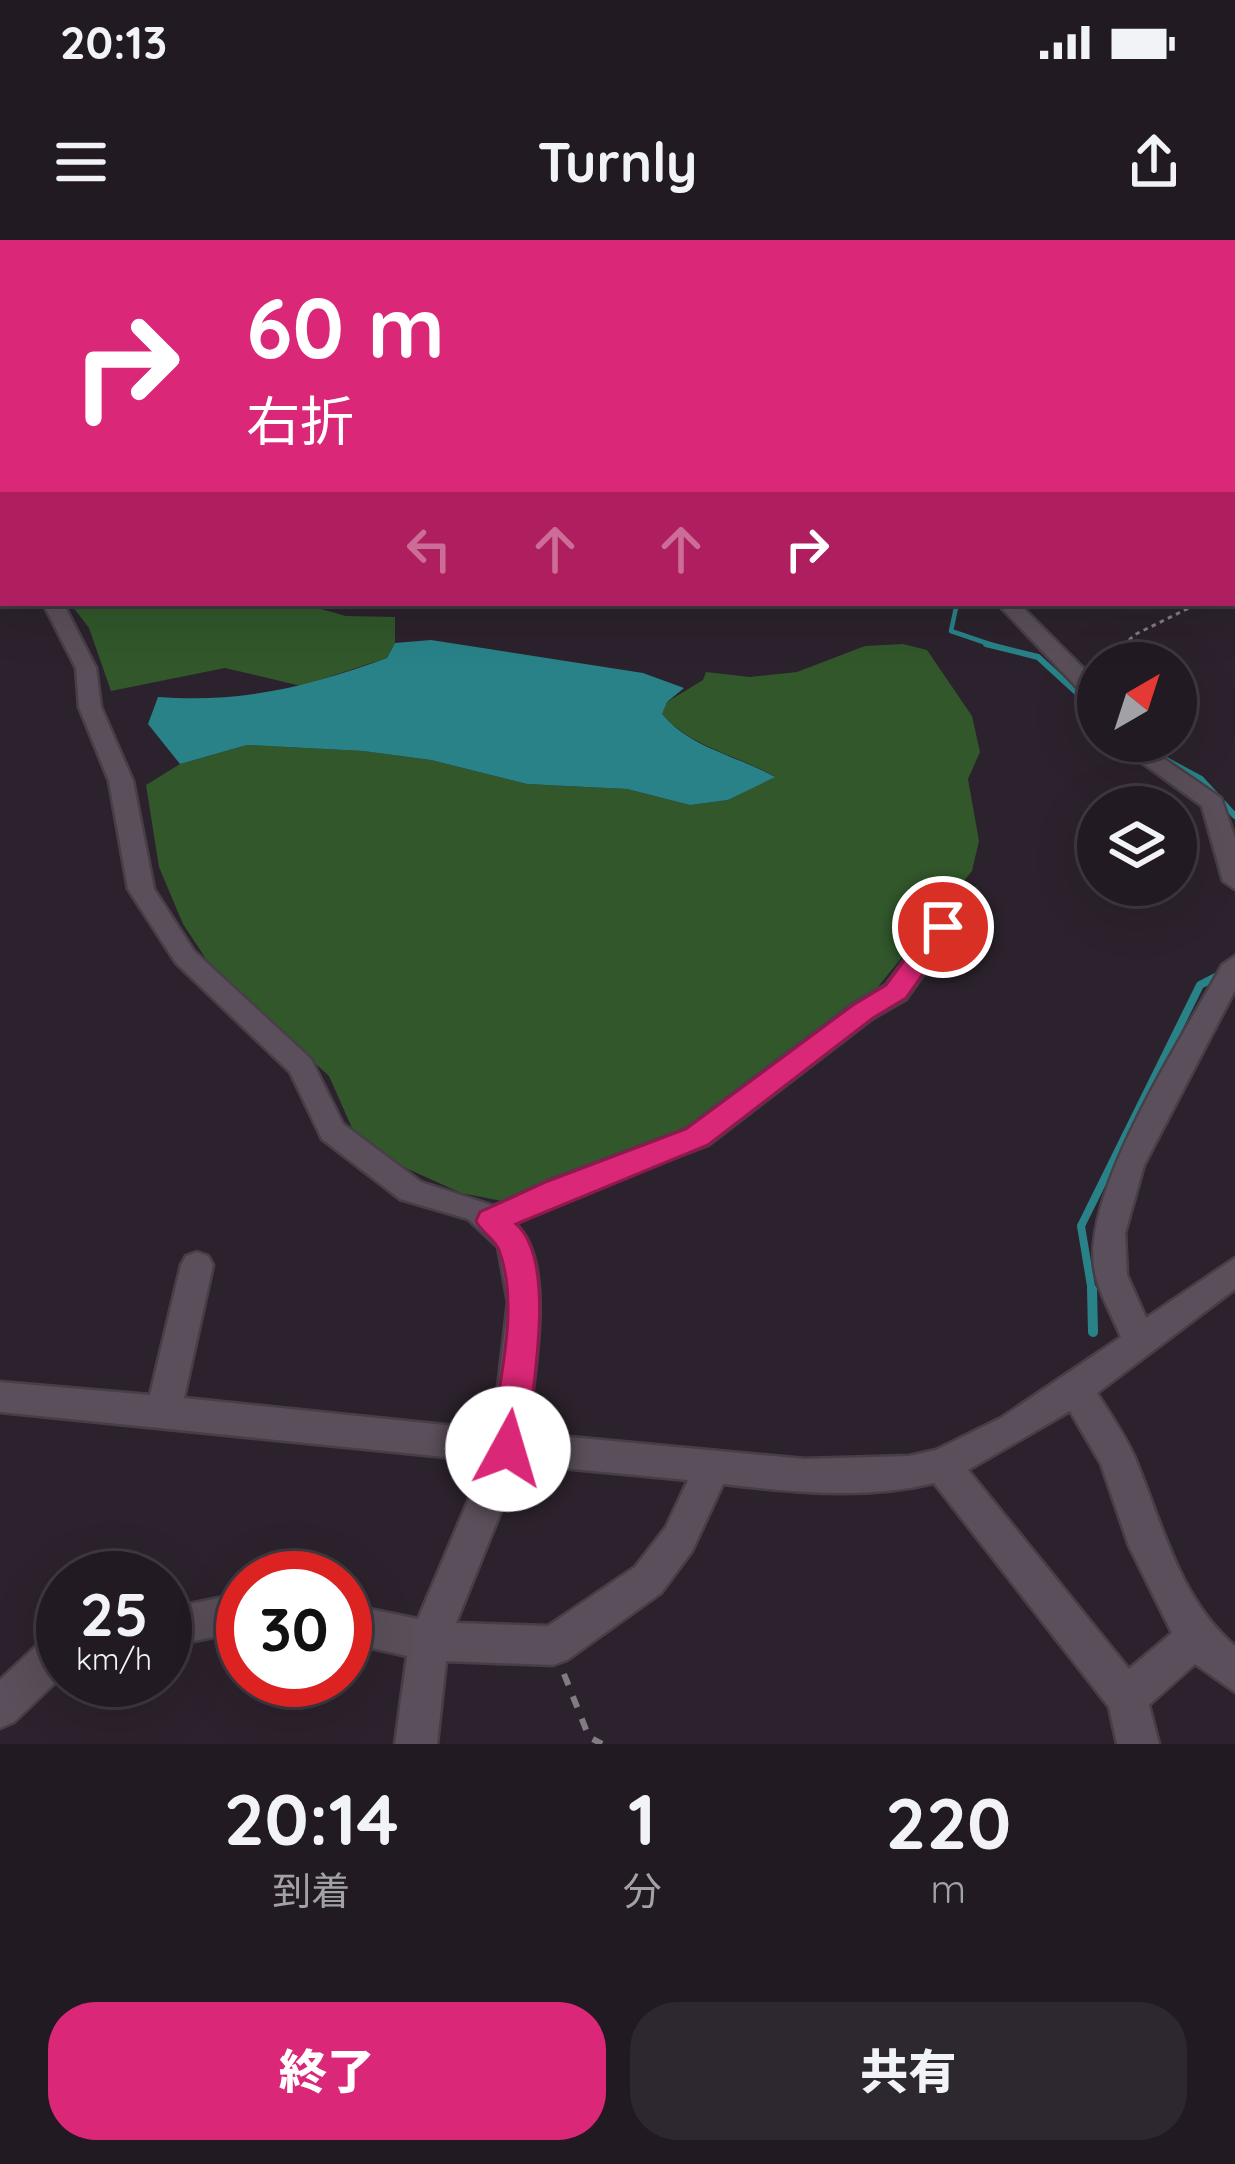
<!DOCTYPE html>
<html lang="ja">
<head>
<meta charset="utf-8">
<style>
  :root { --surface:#211a22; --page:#2d272f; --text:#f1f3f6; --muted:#a2a1a5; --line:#3e3840; --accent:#db2777 }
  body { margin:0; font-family:Quicksand,"Noto Sans JP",sans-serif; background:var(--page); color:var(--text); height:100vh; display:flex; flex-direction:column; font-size:45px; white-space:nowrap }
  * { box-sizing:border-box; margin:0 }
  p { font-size:39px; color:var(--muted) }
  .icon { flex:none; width:66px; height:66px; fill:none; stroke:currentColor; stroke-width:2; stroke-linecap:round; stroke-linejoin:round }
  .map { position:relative; height:1504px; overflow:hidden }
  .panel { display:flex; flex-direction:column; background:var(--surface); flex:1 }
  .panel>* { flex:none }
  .top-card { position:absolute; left:0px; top:0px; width:1236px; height:366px; box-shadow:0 12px 48px #0002,0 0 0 3px var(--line); background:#db2777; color:#fff; overflow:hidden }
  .needle { width:78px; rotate:39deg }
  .controls { position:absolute; left:1077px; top:402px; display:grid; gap:24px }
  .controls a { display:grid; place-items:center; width:120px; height:120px; border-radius:50%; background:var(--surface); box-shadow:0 12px 48px #0002,0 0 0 3px var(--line); font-size:60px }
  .speed { position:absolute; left:36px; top:1311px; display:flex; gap:24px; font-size:60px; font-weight:700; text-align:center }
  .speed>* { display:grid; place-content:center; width:156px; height:156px; border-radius:50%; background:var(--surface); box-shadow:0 12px 48px #0002,0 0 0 3px var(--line); line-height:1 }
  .speed small { font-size:30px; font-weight:400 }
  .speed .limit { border:18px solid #d22; background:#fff; color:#111 }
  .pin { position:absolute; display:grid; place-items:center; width:102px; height:102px; color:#fff; margin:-51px; border:6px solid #fff; border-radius:50%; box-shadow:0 3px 12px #0007 }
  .me { position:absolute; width:132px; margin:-66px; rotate:6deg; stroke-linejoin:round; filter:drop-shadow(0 0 9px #0008) }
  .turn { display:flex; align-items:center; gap:42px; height:252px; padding:0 48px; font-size:54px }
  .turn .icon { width:156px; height:156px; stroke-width:2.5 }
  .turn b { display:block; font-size:84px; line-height:102px }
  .lanes { display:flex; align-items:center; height:114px; padding:0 48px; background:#0003; justify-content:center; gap:60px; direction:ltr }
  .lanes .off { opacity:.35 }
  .eta { display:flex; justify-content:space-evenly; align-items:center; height:204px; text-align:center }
  .eta b { font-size:72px; font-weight:800; line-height:84px }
  .primary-button { display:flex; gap:24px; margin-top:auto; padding:24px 48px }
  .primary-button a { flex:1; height:138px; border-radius:48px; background:var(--accent); color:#fff; font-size:48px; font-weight:800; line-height:138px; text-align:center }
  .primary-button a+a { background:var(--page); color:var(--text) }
  .status { display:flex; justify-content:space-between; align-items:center; height:84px; padding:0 60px; background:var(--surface); direction:ltr }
  .status svg { height:33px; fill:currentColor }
  header { display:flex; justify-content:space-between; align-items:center; height:156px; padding:0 48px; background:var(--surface); font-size:54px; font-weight:800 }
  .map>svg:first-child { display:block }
</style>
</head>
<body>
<div class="status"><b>20:13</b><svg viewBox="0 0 49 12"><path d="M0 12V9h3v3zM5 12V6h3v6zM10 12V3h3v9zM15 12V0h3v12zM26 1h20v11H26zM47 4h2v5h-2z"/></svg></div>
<header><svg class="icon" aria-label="menu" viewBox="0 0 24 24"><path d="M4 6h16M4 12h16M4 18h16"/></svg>Turnly<svg class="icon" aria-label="share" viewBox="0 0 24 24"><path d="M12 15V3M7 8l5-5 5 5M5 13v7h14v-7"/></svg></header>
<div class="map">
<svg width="1235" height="1504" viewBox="0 0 1235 1504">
  <rect width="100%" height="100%" fill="#2c222d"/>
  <!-- forest -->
  <g fill="#31572b">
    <polygon points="70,363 299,363 346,376 395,377 395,403 387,418 301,446 225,428 111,451 89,388"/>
    <path d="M 903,404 L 927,410 L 972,476 L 980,512 L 968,539 L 979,601 L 972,631 L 877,748 L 689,889 L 502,961 L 461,953 L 397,924 L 352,888 L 329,836 L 214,731 L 183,684 L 159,627 L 146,545 L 180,524 L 247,505 L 363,511 L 431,520 L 527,544 L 627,549 L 690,565 L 728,560 L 774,536 C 736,515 692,507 661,474 L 667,462 L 703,440 L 706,432 L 750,437 L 797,432 L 865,406 Z"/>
  </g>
  <!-- water -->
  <path fill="#288288" d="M 431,400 L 643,433 L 684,448 L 667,462 L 662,474 C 690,508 738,516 775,537 L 728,560 L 690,565 L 627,549 L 527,544 L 431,520 L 363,511 L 247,505 L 180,524 L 148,484 L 158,457 C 243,463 307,447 387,418 L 395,403 Z"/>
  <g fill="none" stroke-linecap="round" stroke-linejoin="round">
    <!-- stream-far3 -->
    <polyline stroke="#288288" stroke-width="4.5" points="957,363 951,391 998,407"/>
    <!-- stream-far2 -->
    <g stroke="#288288" stroke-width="6">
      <polyline points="986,404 1038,417 1098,472"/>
      <polyline points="1144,501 1166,520 1201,539 1235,576"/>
    </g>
    <!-- stream-far1 -->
    <polyline stroke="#288288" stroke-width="8" points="1092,1052 1081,986 1200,745 1235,727"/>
    <!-- stream -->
    <polyline stroke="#288288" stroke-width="10" points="1092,1049 1093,1092"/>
    <!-- street casing -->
    <g stroke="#473f47" stroke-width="5">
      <g id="street">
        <rect x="1024" y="0" width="12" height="3"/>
        <rect x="1233" y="36" width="2" height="8"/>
        <path d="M 43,363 L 63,363 L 96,428 L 101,467 L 133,541 L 154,649 L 194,711 L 311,819 L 343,884 L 421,942 L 494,966 L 548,941 L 686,889 L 853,764 L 886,745 L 957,649 L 975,649 L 979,655 L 906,759 L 873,778 L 708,905 L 570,957 L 515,984 C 558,1021 533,1141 527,1193 L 805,1219 L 909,1216 L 936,1210 L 1001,1178 L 1121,1097 C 1113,1077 1101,1057 1096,1037 C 1075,959 1184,796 1222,725 L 1235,716 L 1235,750 L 1144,925 L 1125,993 L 1127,1035 L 1146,1078 L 1235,1018 L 1235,1049 L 1097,1153 C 1110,1174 1125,1195 1135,1218 C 1162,1283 1179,1359 1235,1406 L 1235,1452 L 1195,1424 L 1149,1465 L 1159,1504 L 1117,1504 L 1109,1467 L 934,1243 C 864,1260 793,1252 723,1244 L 692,1311 L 661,1353 L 567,1420 L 553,1425 L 446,1421 L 437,1504 L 395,1504 L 407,1416 L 345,1402 L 345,1364 L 418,1379 L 485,1221 L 0,1172 L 0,1142 L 150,1155 L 181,1025 L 186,1016 L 197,1012 L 208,1016 L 213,1025 L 184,1158 L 493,1190 L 508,1062 L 498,1007 L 468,979 L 400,959 L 322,899 L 290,832 L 176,723 L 128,649 L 109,541 L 79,467 L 76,428 ZM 1070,1171 L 1101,1224 L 1129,1306 L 1172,1393 L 1129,1429 L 968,1230 ZM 520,1224 L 688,1240 L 666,1287 L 635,1327 L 548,1386 L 456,1383 Z"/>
        <polygon points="997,363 1018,363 1098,443 1098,462 1090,461"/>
        <polygon points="1112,501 1138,501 1221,558 1235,598 1235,649 1223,641 1202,566"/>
        <polygon points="243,1353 243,1391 165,1407 165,1369"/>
        <polygon points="63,1388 63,1435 14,1482 0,1488 0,1440 49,1394"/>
      </g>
    </g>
    <!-- secondary casing -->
    <g stroke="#473f47" stroke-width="4">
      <g id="secondary">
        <polygon points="1233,271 1235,271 1233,284"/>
        <rect x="0" y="321" width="3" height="12"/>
      </g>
    </g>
    <!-- path-far2 -->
    <g stroke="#837b84" stroke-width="3" stroke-dasharray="4.5 4.5" stroke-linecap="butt">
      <polyline points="880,0 902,3"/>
      <polyline points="943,0 966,3"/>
      <polyline points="42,3 75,0"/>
      <polyline points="1123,407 1134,395 1199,363"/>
    </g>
    <!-- path-far1 -->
    <polyline stroke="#837b84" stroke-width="4.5" stroke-dasharray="8 8" stroke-linecap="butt" points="1107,423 1125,404"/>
    <!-- path -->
    <polyline stroke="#837b84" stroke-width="6" stroke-dasharray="12 12" stroke-linecap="butt" points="564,1434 589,1497 602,1504"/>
    <!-- street -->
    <use href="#street" fill="#5a4f5a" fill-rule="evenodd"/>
    <!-- secondary -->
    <use href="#secondary" fill="#5a4f5a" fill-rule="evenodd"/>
  </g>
  <!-- route -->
  <path fill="#db2777" stroke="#8e194d" stroke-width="3" d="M 943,679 L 956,687 L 906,758 L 873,778 L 708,905 L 516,984 C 559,1022 531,1155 526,1209 L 521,1220 L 508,1225 L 495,1220 L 490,1209 C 497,1148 521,1069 499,1010 C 495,999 481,992 476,981 L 480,972 L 548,941 L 686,889 L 853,765 L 886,745 L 933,681 Z"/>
</svg>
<div class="controls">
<a><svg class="needle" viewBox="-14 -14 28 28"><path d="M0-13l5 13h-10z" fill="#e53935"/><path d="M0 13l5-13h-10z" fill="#a2a1a5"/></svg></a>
<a><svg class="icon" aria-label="layers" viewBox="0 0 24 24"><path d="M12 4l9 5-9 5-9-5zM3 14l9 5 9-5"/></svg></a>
</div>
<div class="speed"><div>25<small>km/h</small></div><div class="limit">30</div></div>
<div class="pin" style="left:943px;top:687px;background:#d93025"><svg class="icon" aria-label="arrive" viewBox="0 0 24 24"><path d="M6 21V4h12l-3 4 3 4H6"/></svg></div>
<svg class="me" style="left:508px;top:1209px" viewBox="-20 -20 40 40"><circle r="19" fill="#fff"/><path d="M0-13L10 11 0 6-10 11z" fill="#db2777"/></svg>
<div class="top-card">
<div class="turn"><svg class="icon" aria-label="right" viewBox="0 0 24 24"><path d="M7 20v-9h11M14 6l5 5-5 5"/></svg><div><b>60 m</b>右折</div></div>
<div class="lanes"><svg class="icon off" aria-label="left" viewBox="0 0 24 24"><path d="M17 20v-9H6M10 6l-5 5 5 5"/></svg><svg class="icon off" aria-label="ahead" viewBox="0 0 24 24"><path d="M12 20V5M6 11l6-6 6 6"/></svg><svg class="icon off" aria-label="ahead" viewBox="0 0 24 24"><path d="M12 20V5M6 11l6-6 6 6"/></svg><svg class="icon" aria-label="right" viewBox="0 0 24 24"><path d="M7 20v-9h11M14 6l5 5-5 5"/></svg></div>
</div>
</div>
<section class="panel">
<div class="eta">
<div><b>20:14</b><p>到着</p></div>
<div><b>1</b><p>分</p></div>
<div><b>220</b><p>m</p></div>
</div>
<div class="primary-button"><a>終了</a><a>共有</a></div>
</section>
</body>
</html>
